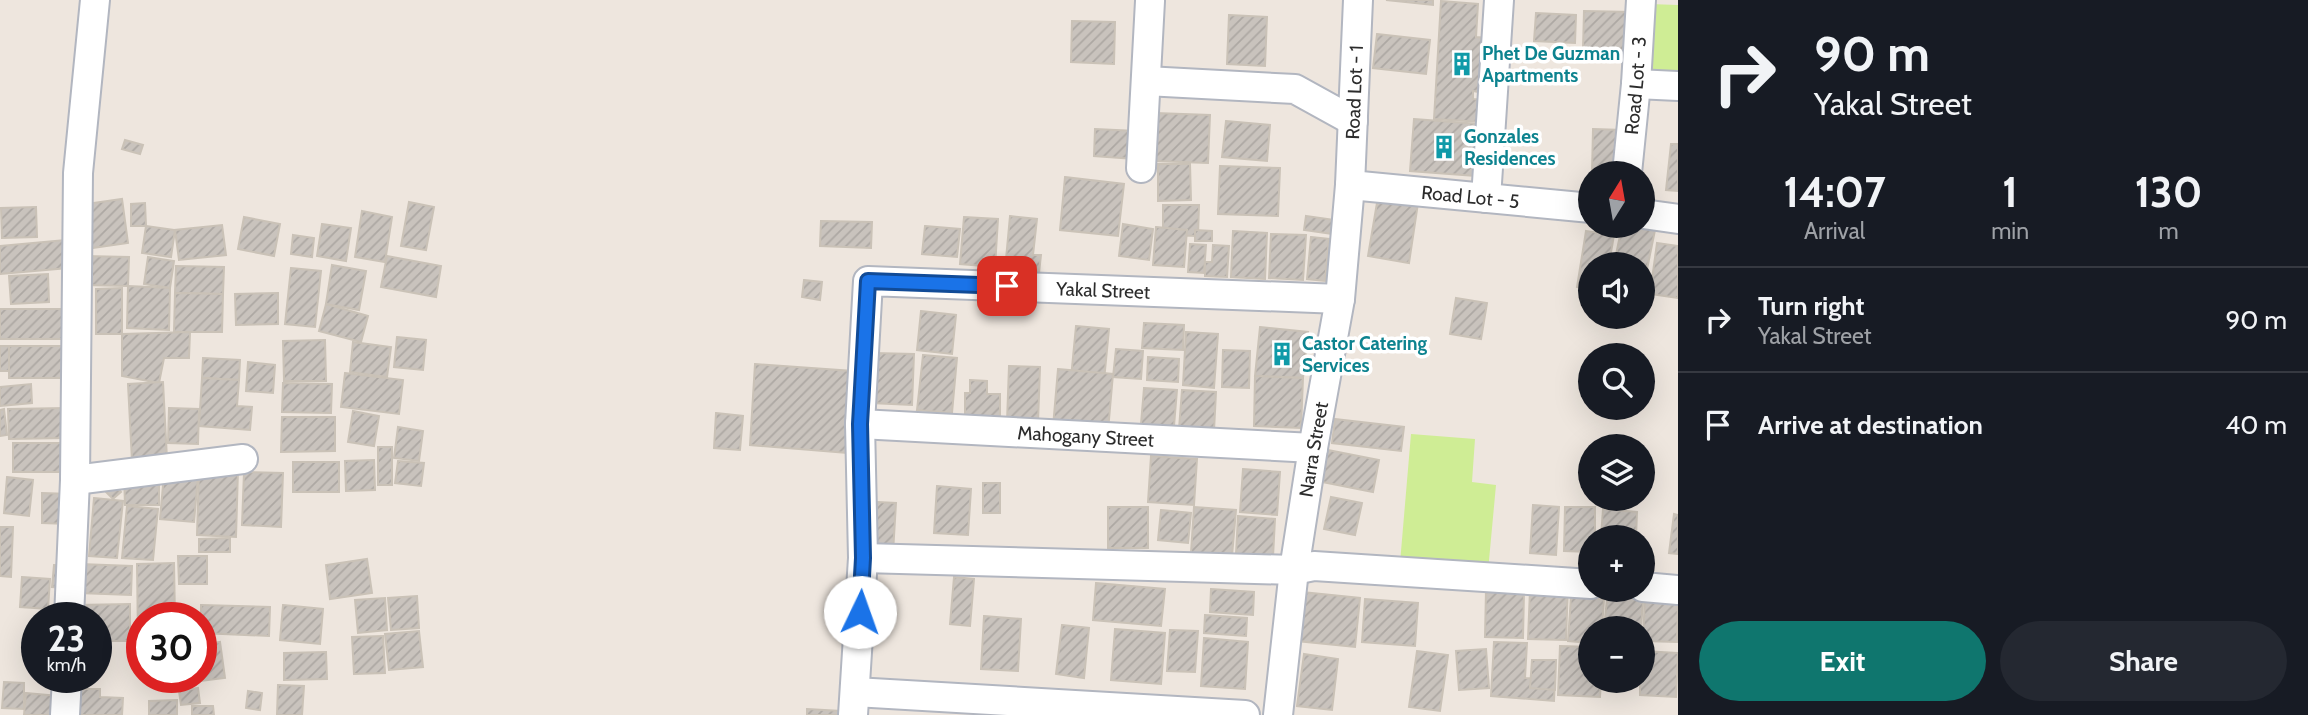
<!DOCTYPE html>
<html lang="en">
<head>
<meta charset="utf-8">
<style>
  :root { --surface:#171b24; --page:#242831; --text:#f1f3f6; --muted:#9ea1a6; --line:#363941; --accent:#0f766e }
  body { margin:0; font-family:Cabin,sans-serif; background:var(--page); color:var(--text); height:100vh; display:flex; flex-direction:column; font-size:26px; white-space:nowrap }
  * { box-sizing:border-box; margin:0 }
  p { font-size:23px; color:var(--muted) }
  .icon { flex:none; width:38px; height:38px; fill:none; stroke:currentColor; stroke-width:2; stroke-linecap:round; stroke-linejoin:round }
  .map { position:relative; flex:1; overflow:hidden }
  .panel { display:flex; flex-direction:column; background:var(--surface); width:630px }
  .panel>* { flex:none }
  .guide { background:#171b24; color:var(--text); overflow:hidden }
  .needle { width:46px; rotate:11deg }
  .fabs { position:absolute; left:1578px; top:161px; display:grid; gap:14px }
  .fabs a { display:grid; place-items:center; width:77px; height:77px; border-radius:50%; background:var(--surface); box-shadow:0 7px 28px #0002; font-size:35px }
  .speed { position:absolute; left:21px; top:602px; display:flex; gap:14px; font-size:35px; font-weight:700; text-align:center }
  .speed>* { display:grid; place-content:center; width:91px; height:91px; border-radius:50%; background:var(--surface); box-shadow:0 7px 28px #0002; line-height:1 }
  .speed small { font-size:18px; font-weight:400 }
  .speed .limit { border:10px solid #d22; background:#fff; color:#111 }
  .pin { position:absolute; display:grid; place-items:center; width:60px; height:60px; color:#fff; margin:-30px; border-radius:14px; box-shadow:0 4px 10px #0006 }
  .me { position:absolute; width:77px; margin:-38px; rotate:3deg; stroke-linejoin:round; filter:drop-shadow(0 0 5px #0008) }
  .turn { display:flex; align-items:center; gap:24px; height:147px; padding:0 21px; font-size:32px }
  .turn .icon { width:91px; height:91px; stroke-width:2.5 }
  .turn b { display:block; font-size:49px; line-height:60px }
  .eta { display:flex; justify-content:space-evenly; align-items:center; height:119px; text-align:center }
  .eta b { font-size:42px; font-weight:700; line-height:49px }
  .action { display:flex; gap:14px; margin-top:auto; padding:14px 21px }
  .action a { flex:1; height:80px; border-radius:42px; background:var(--accent); color:#fff; font-size:28px; font-weight:700; line-height:80px; text-align:center }
  .action a+a { background:var(--page); color:var(--text) }
  ul { padding:0; list-style:none }
  li { display:flex; align-items:center; gap:21px; height:105px; padding:0 21px; border-top:2px solid var(--line) }
  li div { flex:1 }
  li b { display:block; font-size:26px }
  li em { font-style:normal }
  main { display:flex; flex:1; min-height:0 }
  .map>svg:first-child { display:block }
</style>
</head>
<body>
<main>
<div class="map">
<svg width="1678" height="715" viewBox="0 0 1678 715">
  <defs>
    <pattern id="building-hatch" width="6" height="6" patternUnits="userSpaceOnUse" patternTransform="scale(1.75)"><rect width="6" height="6" fill="#c9c3bd"/><path d="M-1 1l2-2M0 6l6-6M5 7l2-2" fill="none" stroke="#ada8a3"/></pattern>
  </defs>
  <rect width="100%" height="100%" fill="#eee6de"/>
  <!-- pitch -->
  <g fill="#cfed95">
    <polygon points="1649,4 1678,5 1678,77 1645,76"/>
    <polygon points="1411,434 1475,439 1472,482 1496,485 1488,571 1400,563"/>
  </g>
  <!-- building -->
  <g fill="url(#building-hatch)" stroke="#cac2b7" stroke-width="2">
    <polygon points="1386,0 1433,0 1433,5"/>
    <polygon points="1441,1 1478,4 1476,37 1487,38 1484,93 1473,91 1473,99 1484,100 1482,122 1434,119"/>
    <polygon points="1584,11 1632,12 1629,51 1583,49"/>
    <polygon points="1536,13 1576,15 1575,43 1534,41"/>
    <polygon points="1229,15 1267,17 1265,66 1227,64"/>
    <polygon points="1072,21 1115,22 1114,64 1071,62"/>
    <polygon points="1377,34 1430,40 1426,74 1373,68"/>
    <polygon points="1155,113 1210,115 1208,163 1153,161"/>
    <polygon points="1414,119 1479,124 1475,176 1410,171"/>
    <polygon points="1226,121 1270,125 1267,161 1222,157"/>
    <polygon points="1095,129 1136,131 1134,159 1094,156"/>
    <polygon points="1593,129 1623,130 1618,173 1592,173"/>
    <polygon points="125,140 143,145 140,154 122,149"/>
    <polygon points="1671,144 1678,144 1678,191 1666,190"/>
    <polygon points="1158,164 1190,164 1191,200 1158,201"/>
    <polygon points="1220,166 1280,168 1278,216 1218,214"/>
    <polygon points="1065,177 1124,184 1118,236 1060,230"/>
    <polygon points="1378,197 1418,203 1409,263 1368,256"/>
    <polygon points="122,199 128,243 92,248 86,204"/>
    <polygon points="409,202 434,207 426,250 401,246"/>
    <polygon points="145,203 146,226 131,226 131,204"/>
    <polygon points="1163,205 1199,205 1198,236 1163,235"/>
    <polygon points="36,207 37,237 2,238 1,208"/>
    <polygon points="362,211 392,217 385,262 355,257"/>
    <polygon points="1010,216 1037,219 1033,255 1041,255 1039,273 1005,270"/>
    <polygon points="1306,216 1335,220 1333,234 1304,230"/>
    <polygon points="244,217 280,224 274,256 238,249"/>
    <polygon points="964,217 998,219 995,267 960,264"/>
    <polygon points="821,221 872,222 871,248 820,246"/>
    <polygon points="322,224 351,228 346,261 317,256"/>
    <polygon points="1123,224 1153,229 1149,260 1119,256"/>
    <polygon points="222,225 226,255 179,260 175,230"/>
    <polygon points="146,226 175,230 171,257 142,253"/>
    <polygon points="925,226 960,229 957,257 922,254"/>
    <polygon points="1622,226 1655,230 1643,289 1643,264 1614,264"/>
    <polygon points="1156,227 1187,230 1184,267 1153,265"/>
    <polygon points="1195,230 1212,231 1212,241 1195,241"/>
    <polygon points="1233,231 1267,233 1265,279 1231,277"/>
    <polygon points="1586,231 1614,235 1609,264 1591,264 1591,290 1577,287"/>
    <polygon points="1271,234 1306,235 1303,280 1269,278"/>
    <polygon points="293,235 314,238 312,257 291,254"/>
    <polygon points="1311,237 1329,239 1325,281 1307,279"/>
    <polygon points="65,240 68,268 0,274 0,246"/>
    <polygon points="1657,243 1678,246 1678,298 1650,294"/>
    <polygon points="1190,244 1206,245 1204,273 1188,272"/>
    <polygon points="1213,245 1229,246 1227,277 1205,276 1205,262 1212,262"/>
    <polygon points="84,256 129,257 128,286 83,285"/>
    <polygon points="387,256 441,266 436,297 381,287"/>
    <polygon points="148,257 174,261 170,288 144,284"/>
    <polygon points="332,265 366,271 359,310 326,304"/>
    <polygon points="176,266 224,267 223,294 175,293"/>
    <polygon points="291,268 321,271 315,327 285,324"/>
    <polygon points="48,274 49,302 11,304 9,276"/>
    <polygon points="804,280 822,282 820,300 802,297"/>
    <polygon points="128,286 170,288 169,330 127,328"/>
    <polygon points="122,288 122,334 96,334 96,289"/>
    <polygon points="175,293 223,294 222,332 174,332"/>
    <polygon points="278,293 278,324 236,325 235,294"/>
    <polygon points="1456,298 1487,303 1481,339 1450,334"/>
    <polygon points="326,304 368,316 361,342 319,331"/>
    <rect x="0" y="309" width="62" height="30"/>
    <polygon points="921,311 956,315 952,354 917,350"/>
    <polygon points="1144,323 1184,325 1183,350 1142,348"/>
    <polygon points="1076,326 1109,329 1104,381 1071,378"/>
    <polygon points="1260,327 1308,332 1303,378 1255,376"/>
    <polygon points="190,332 189,358 164,358 159,383 122,376 122,334"/>
    <polygon points="1186,332 1218,334 1214,388 1183,385"/>
    <polygon points="397,337 426,340 423,370 394,367"/>
    <polygon points="325,340 326,381 284,381 283,341"/>
    <polygon points="353,342 391,347 387,377 350,372"/>
    <rect x="0" y="346" width="9" height="25"/>
    <polygon points="9,346 65,346 66,378 9,378"/>
    <polygon points="1116,349 1143,351 1141,379 1113,377"/>
    <polygon points="1223,350 1250,351 1249,388 1222,387"/>
    <polygon points="873,353 914,354 912,405 871,403"/>
    <polygon points="923,355 957,358 952,413 917,410"/>
    <polygon points="1148,357 1179,359 1178,382 1147,380"/>
    <polygon points="203,358 240,360 239,380 202,378"/>
    <polygon points="248,362 275,365 273,393 246,391"/>
    <polygon points="755,364 853,371 847,453 750,445"/>
    <polygon points="1009,366 1040,367 1038,423 1007,422"/>
    <polygon points="1058,369 1113,374 1108,431 1053,427"/>
    <polygon points="345,373 403,380 399,414 341,407"/>
    <polygon points="1255,376 1303,378 1301,428 1254,426"/>
    <polygon points="202,378 239,380 237,406 252,407 250,430 199,426"/>
    <polygon points="970,380 987,381 987,394 1000,394 1000,424 965,423 965,393 970,393"/>
    <polygon points="163,382 167,459 132,461 128,384"/>
    <polygon points="283,383 332,384 331,413 282,412"/>
    <polygon points="31,384 32,403 0,406 0,387"/>
    <polygon points="1144,388 1177,390 1174,426 1141,424"/>
    <polygon points="1182,390 1216,392 1214,431 1179,429"/>
    <polygon points="66,408 66,438 9,439 8,409"/>
    <polygon points="169,408 199,409 198,444 168,443"/>
    <polygon points="4,409 7,435 0,436 0,410"/>
    <polygon points="353,411 379,416 374,446 348,442"/>
    <polygon points="716,413 743,416 740,450 714,448"/>
    <polygon points="282,417 335,417 335,451 281,452"/>
    <polygon points="1335,419 1404,427 1401,451 1332,443"/>
    <polygon points="398,427 423,431 419,461 394,458"/>
    <rect x="13" y="443" width="53" height="29"/>
    <rect x="378" y="447" width="14" height="38"/>
    <polygon points="1328,450 1379,460 1373,492 1322,482"/>
    <polygon points="1151,456 1197,459 1194,505 1148,502"/>
    <polygon points="374,460 375,490 346,491 345,461"/>
    <polygon points="398,461 424,463 421,486 395,483"/>
    <rect x="293" y="462" width="46" height="30"/>
    <polygon points="199,468 238,470 236,537 197,535"/>
    <polygon points="1243,469 1280,472 1277,515 1240,512"/>
    <polygon points="244,472 283,473 281,527 242,525"/>
    <polygon points="164,474 198,477 194,522 160,519"/>
    <polygon points="124,475 159,475 159,505 125,505"/>
    <polygon points="7,477 33,480 29,516 4,513"/>
    <polygon points="107,477 121,492 113,499 99,485"/>
    <rect x="983" y="483" width="17" height="30"/>
    <polygon points="937,486 971,489 968,535 934,533"/>
    <polygon points="42,493 70,494 69,524 42,523"/>
    <polygon points="1331,497 1362,503 1355,535 1324,529"/>
    <polygon points="94,498 123,501 117,558 89,556"/>
    <polygon points="877,502 896,503 893,553 874,552"/>
    <polygon points="1533,505 1559,507 1556,555 1530,553"/>
    <polygon points="127,506 158,509 153,560 122,558"/>
    <rect x="1108" y="507" width="40" height="41"/>
    <polygon points="1194,507 1236,510 1232,556 1191,553"/>
    <polygon points="1565,507 1595,507 1595,537 1591,537 1591,552 1564,551"/>
    <polygon points="1603,509 1637,512 1636,537 1601,537"/>
    <polygon points="1161,510 1191,513 1188,543 1158,540"/>
    <polygon points="1674,514 1678,515 1678,554 1669,553"/>
    <polygon points="1238,516 1275,519 1273,557 1236,554"/>
    <polygon points="0,527 13,527 11,577 0,576"/>
    <polygon points="230,538 230,552 199,552 199,539"/>
    <polygon points="178,556 207,556 207,584 179,584"/>
    <polygon points="367,559 372,593 330,599 326,565"/>
    <polygon points="174,563 175,618 142,618 142,640 138,640 137,564"/>
    <polygon points="80,564 132,566 131,595 79,593"/>
    <polygon points="54,565 67,566 65,588 52,587"/>
    <polygon points="22,577 50,579 48,609 20,607"/>
    <polygon points="954,577 974,579 970,626 950,624"/>
    <polygon points="1096,583 1165,589 1161,626 1093,620"/>
    <polygon points="1568,585 1566,640 1528,639 1530,590"/>
    <polygon points="1211,589 1254,592 1253,615 1210,612"/>
    <polygon points="1644,589 1641,628 1604,628 1608,590"/>
    <polygon points="1486,590 1524,591 1523,638 1485,637"/>
    <polygon points="1302,592 1360,598 1355,647 1297,641"/>
    <polygon points="417,596 419,628 391,630 388,598"/>
    <polygon points="1571,596 1604,599 1602,628 1591,628 1591,643 1568,641"/>
    <polygon points="1645,596 1678,598 1677,642 1643,641"/>
    <polygon points="385,598 387,630 358,633 355,600"/>
    <polygon points="1365,599 1418,603 1415,646 1362,642"/>
    <polygon points="130,604 130,641 96,641 96,618 77,618 77,605"/>
    <polygon points="201,605 270,607 269,636 201,633"/>
    <polygon points="283,605 323,609 320,644 280,640"/>
    <polygon points="1205,615 1247,618 1246,636 1204,633"/>
    <polygon points="984,616 1021,619 1018,671 981,669"/>
    <polygon points="1062,625 1089,628 1084,678 1056,674"/>
    <polygon points="1115,629 1165,633 1161,684 1111,680"/>
    <polygon points="1170,630 1198,631 1195,672 1167,671"/>
    <polygon points="419,631 423,667 389,670 385,634"/>
    <polygon points="383,636 385,673 354,674 352,637"/>
    <polygon points="1204,638 1248,642 1245,689 1201,686"/>
    <polygon points="220,642 225,678 177,684 176,677 201,677 201,645"/>
    <polygon points="1494,642 1527,643 1525,678 1555,679 1554,701 1491,696"/>
    <polygon points="1560,646 1591,647 1591,681 1601,681 1600,697 1558,695"/>
    <polygon points="1486,649 1489,688 1459,690 1456,651"/>
    <polygon points="1417,651 1448,655 1440,711 1409,707"/>
    <polygon points="1643,651 1678,653 1676,697 1640,695 1640,681 1643,681"/>
    <polygon points="326,652 327,679 284,680 284,653"/>
    <polygon points="1304,654 1338,659 1332,710 1297,706"/>
    <polygon points="1532,660 1556,660 1555,690 1530,688"/>
    <polygon points="1606,681 1634,681 1634,686 1606,684"/>
    <polygon points="4,682 24,683 24,709 2,708"/>
    <polygon points="278,685 304,686 302,715 277,715"/>
    <polygon points="198,688 200,703 181,705 179,691"/>
    <polygon points="79,689 100,689 100,697 123,698 122,715 78,715"/>
    <polygon points="248,691 262,693 260,710 246,708"/>
    <polygon points="26,693 58,696 56,715 24,715"/>
    <polygon points="177,700 177,715 149,715 149,701"/>
    <polygon points="192,706 213,706 214,715 192,715"/>
    <polygon points="807,709 841,711 841,715 807,715"/>
  </g>
  <g fill="none" stroke-linecap="round" stroke-linejoin="round">
    <!-- minor casing -->
    <g stroke="#b2b6c0" stroke-width="32">
      <g id="minor">
        <polyline points="1146,81 1295,89 1353,121"/>
        <polyline points="1636,84 1678,86"/>
        <polyline points="1141,168 1150,1"/>
        <path id="s1" d="M 1627,173 L 1636,84 L 1641,0"/>
        <path id="s2" d="M 1350,185 L 1591,208"/>
        <polyline points="1486,198 1499,0"/>
        <polyline points="1643,214 1678,219"/>
        <path id="s3" d="M 860,424 L 1313,448"/>
        <polyline points="75,480 243,459"/>
        <polyline points="863,558 1294,570 1314,566 1591,584"/>
        <polyline points="1643,587 1678,590"/>
        <polyline points="69,618 75,480 78,173 95,0"/>
        <polyline points="855,692 1245,715"/>
        <polyline points="65,715 67,677"/>
        <path id="s4" d="M 853,715 L 863,558 L 860,424 L 868,281 L 1340,299"/>
        <path id="s5" d="M 1278,715 L 1294,570 L 1313,448 L 1340,299 L 1350,185 L 1358,0"/>
      </g>
    </g>
    <!-- minor -->
    <use href="#minor" stroke="#fff" stroke-width="28"/>
  </g>
  <g fill="none" stroke-linecap="round" stroke-linejoin="round">
    <!-- route casing -->
    <g stroke="#114b97" stroke-width="18">
      <polyline id="route" points="860,612 863,558 860,424 868,281 1007,286"/>
    </g>
    <!-- route -->
    <use href="#route" stroke="#1a73e8" stroke-width="12"/>
  </g>
  <!-- icons -->
  <defs>
    <g id="building-bare" transform="scale(1.89)"><path d="M-4-6H4V6H1V3H-1V6H-4ZM-2.5-4.3h1.7v1.8h-1.7ZM.8-4.3h1.7v1.8H.8ZM-2.5-1h1.7V.8h-1.7ZM.8-1h1.7V.8H.8Z" fill="#0f9aa8" stroke="#fff" stroke-width="2.5" paint-order="stroke"/></g>
  </defs>
  <g fill-rule="evenodd">
    <use href="#building-bare" x="1462" y="64"/>
    <use href="#building-bare" x="1444" y="147"/>
    <use href="#building-bare" x="1282" y="354"/>
  </g>
  <g text-anchor="middle" dominant-baseline="central" stroke-width="7" stroke-linejoin="round" paint-order="stroke">
    <!-- culture labels -->
    <g font-size="19" font-weight="bold" fill="#0d838f" stroke="#fff" text-anchor="start">
      <text x="1482" y="53">Phet De Guzman<tspan x="1482" dy="22">Apartments</tspan></text>
      <text x="1464" y="136">Gonzales<tspan x="1464" dy="22">Residences</tspan></text>
      <text x="1302" y="343">Castor Catering<tspan x="1302" dy="22">Services</tspan></text>
    </g>
    <!-- street labels -->
    <g font-size="19" fill="#2c2c2c" stroke="#fff">
      <text stroke="none"><textPath href="#s1" startOffset="88">Road Lot - 3</textPath></text>
      <text stroke="none"><textPath href="#s5" startOffset="628">Road Lot - 1</textPath></text>
      <text stroke="none"><textPath href="#s2" startOffset="121">Road Lot - 5</textPath></text>
      <text stroke="none"><textPath href="#s4" startOffset="670">Yakal Street</textPath></text>
      <text stroke="none"><textPath href="#s3" startOffset="226">Mahogany Street</textPath></text>
      <text stroke="none"><textPath href="#s5" startOffset="268">Narra Street</textPath></text>
    </g>
  </g>
</svg>
<div class="fabs">
<a><svg class="needle" viewBox="-14 -14 28 28"><path d="M0-13l5 13h-10z" fill="#e53935"/><path d="M0 13l5-13h-10z" fill="#9ea1a6"/></svg></a>
<a><svg class="icon" aria-label="sound" viewBox="0 0 24 24"><path d="M4 9h4l5-4v14l-5-4H4zM17 9q2 3 0 6"/></svg></a>
<a><svg class="icon" aria-label="search" viewBox="0 0 24 24"><circle cx="10" cy="10" r="6"/><path d="M15 15l6 6"/></svg></a>
<a><svg class="icon" aria-label="layers" viewBox="0 0 24 24"><path d="M12 4l9 5-9 5-9-5zM3 14l9 5 9-5"/></svg></a>
<a>+</a>
<a>−</a>
</div>
<div class="speed"><div>23<small>km/h</small></div><div class="limit">30</div></div>
<div class="pin" style="left:1007px;top:286px;background:#d93025"><svg class="icon" aria-label="arrive" viewBox="0 0 24 24"><path d="M6 21V4h12l-3 4 3 4H6"/></svg></div>
<svg class="me" style="left:860px;top:612px" viewBox="-20 -20 40 40"><circle r="19" fill="#fff"/><path d="M0-13L10 11 0 6-10 11z" fill="#1a73e8"/></svg>
</div>
<section class="panel">
<div class="guide">
<div class="turn"><svg class="icon" aria-label="right" viewBox="0 0 24 24"><path d="M7 20v-9h11M14 6l5 5-5 5"/></svg><div><b>90 m</b>Yakal Street</div></div>
</div>
<div class="eta">
<div><b>14:07</b><p>Arrival</p></div>
<div><b>1</b><p>min</p></div>
<div><b>130</b><p>m</p></div>
</div>
<ul>
<li><svg class="icon" aria-label="right" viewBox="0 0 24 24"><path d="M7 20v-9h11M14 6l5 5-5 5"/></svg><div><b>Turn right</b><p>Yakal Street</p></div><em>90 m</em></li>
<li><svg class="icon" aria-label="arrive" viewBox="0 0 24 24"><path d="M6 21V4h12l-3 4 3 4H6"/></svg><div><b>Arrive at destination</b></div><em>40 m</em></li>
</ul>
<div class="action"><a>Exit</a><a>Share</a></div>
</section>
</main>
</body>
</html>
